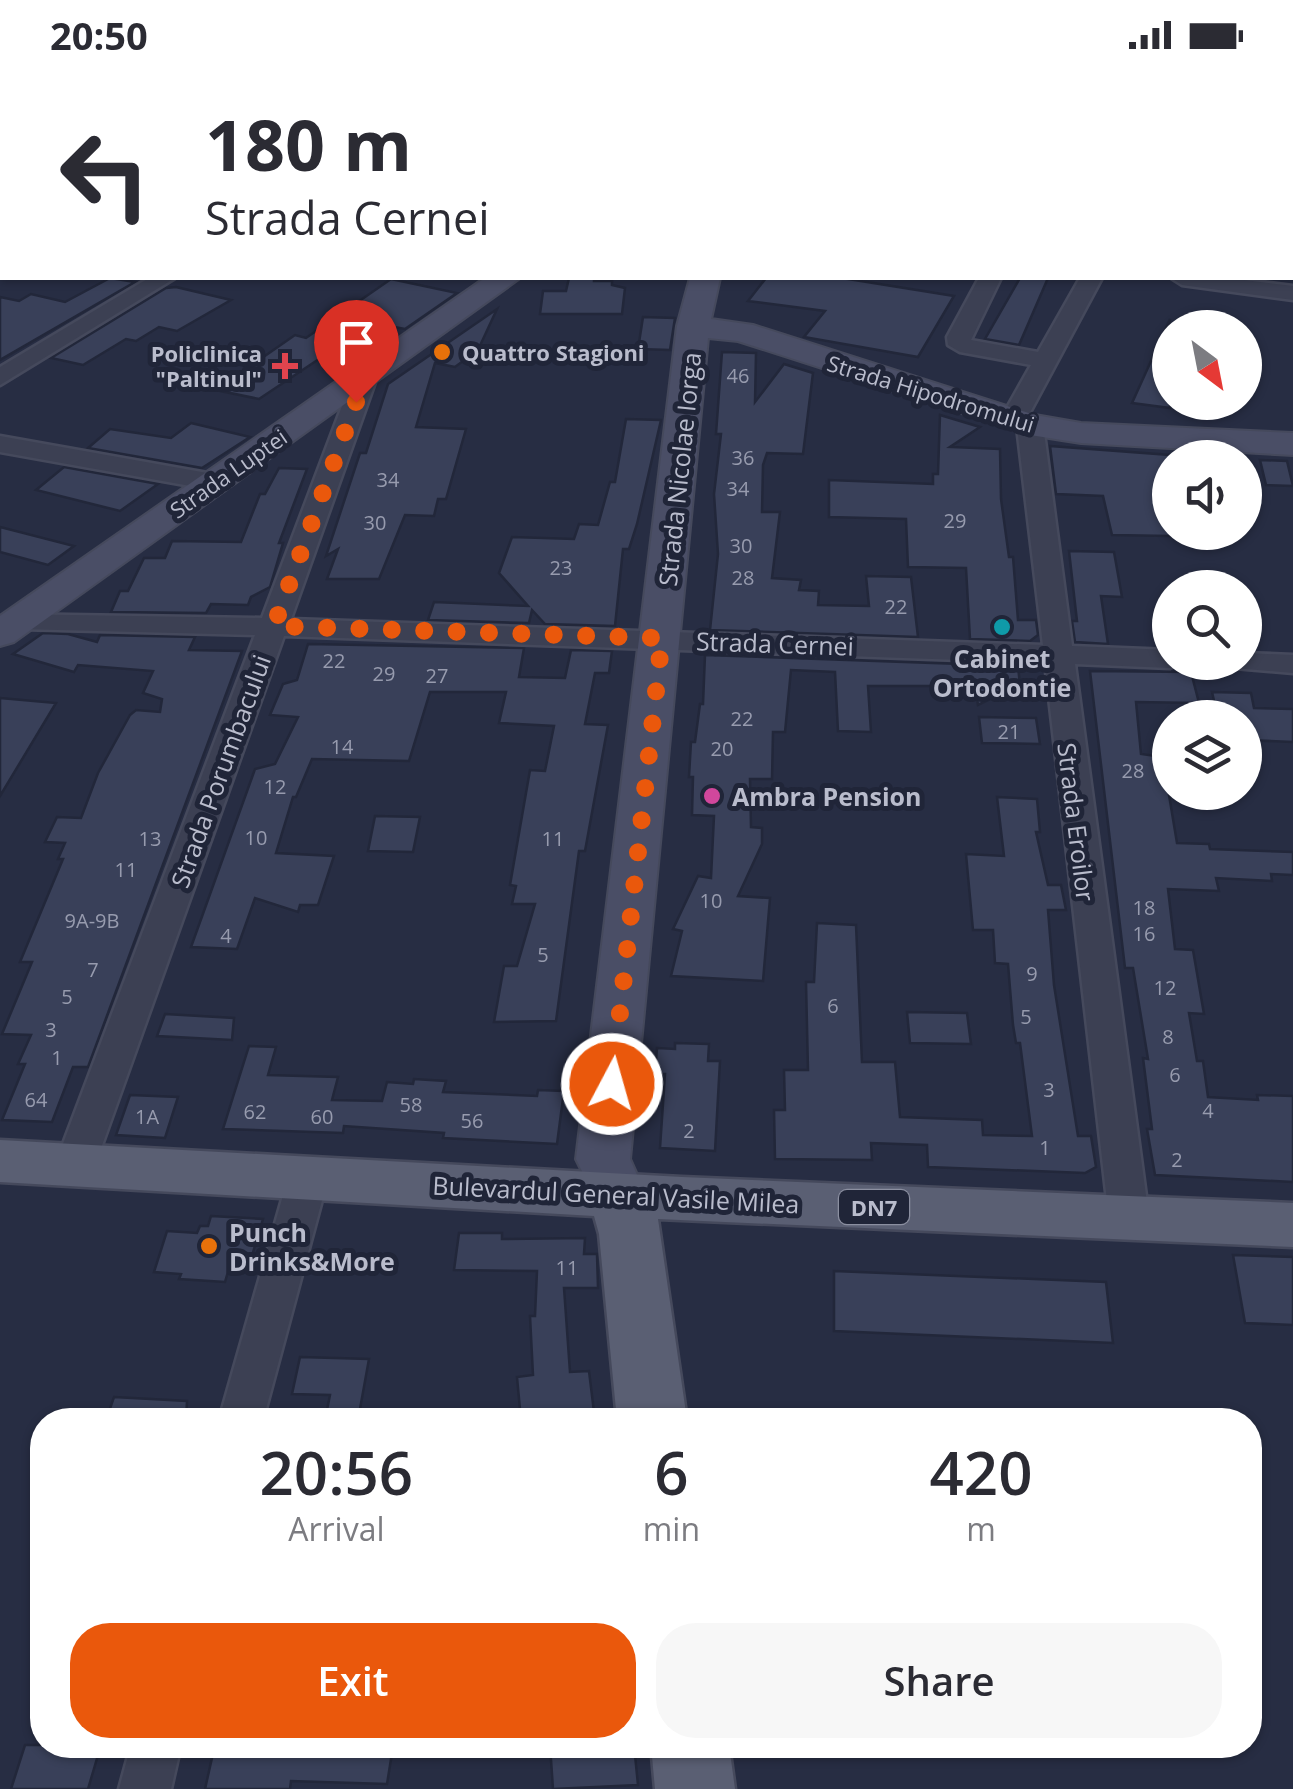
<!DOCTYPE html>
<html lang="en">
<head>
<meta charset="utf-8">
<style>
  :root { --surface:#fff; --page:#f7f7f7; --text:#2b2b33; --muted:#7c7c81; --accent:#ea580c }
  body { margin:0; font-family:"Open Sans",sans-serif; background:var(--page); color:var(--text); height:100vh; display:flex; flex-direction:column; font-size:38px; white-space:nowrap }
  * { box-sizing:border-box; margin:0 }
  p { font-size:32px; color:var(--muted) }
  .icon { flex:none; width:55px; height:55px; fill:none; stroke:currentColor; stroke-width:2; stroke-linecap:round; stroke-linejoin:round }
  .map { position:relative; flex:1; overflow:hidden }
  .details { position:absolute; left:30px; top:1338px; width:1232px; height:350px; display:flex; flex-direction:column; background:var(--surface); border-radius:40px; box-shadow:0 2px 8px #0004 }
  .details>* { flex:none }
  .guide { position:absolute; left:0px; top:0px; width:1295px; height:210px; box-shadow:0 2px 8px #0004; background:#fff; color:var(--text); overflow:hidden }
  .needle { width:65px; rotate:148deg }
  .tools { position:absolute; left:1152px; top:240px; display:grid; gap:20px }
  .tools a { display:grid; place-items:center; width:110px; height:110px; border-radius:50%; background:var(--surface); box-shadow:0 2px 8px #0004; font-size:50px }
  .pin { position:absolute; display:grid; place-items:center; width:85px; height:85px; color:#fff; margin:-102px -42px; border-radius:50% 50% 50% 0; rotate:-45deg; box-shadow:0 0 10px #0007 }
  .pin .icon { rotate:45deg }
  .me { position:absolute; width:110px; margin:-55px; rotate:6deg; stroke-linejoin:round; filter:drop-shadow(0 0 8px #0008) }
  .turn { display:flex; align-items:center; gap:35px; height:210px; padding:0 40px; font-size:45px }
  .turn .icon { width:130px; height:130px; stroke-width:2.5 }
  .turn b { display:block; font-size:70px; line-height:85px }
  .eta { display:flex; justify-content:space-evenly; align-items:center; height:170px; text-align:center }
  .eta b { font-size:60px; font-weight:600; line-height:70px }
  .cta { display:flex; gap:20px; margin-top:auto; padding:20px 40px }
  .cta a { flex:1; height:115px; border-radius:40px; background:var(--accent); color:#fff; font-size:40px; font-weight:600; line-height:115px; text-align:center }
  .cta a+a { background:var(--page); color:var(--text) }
  .status { display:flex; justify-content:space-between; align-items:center; height:70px; padding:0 50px; background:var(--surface); direction:ltr }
  .status svg { height:28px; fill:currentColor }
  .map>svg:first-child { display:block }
</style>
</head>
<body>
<div class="status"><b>20:50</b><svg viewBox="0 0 49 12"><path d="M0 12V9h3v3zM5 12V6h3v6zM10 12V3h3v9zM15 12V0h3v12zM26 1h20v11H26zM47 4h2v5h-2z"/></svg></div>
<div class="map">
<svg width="1293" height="1719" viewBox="0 0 1293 1719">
  <rect width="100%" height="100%" fill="#272d43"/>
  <!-- building -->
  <g fill="#394059" stroke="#22273a" stroke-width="2.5">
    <polygon points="110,208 135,212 0,290 0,227 19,231 31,224 65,232"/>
    <polygon points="569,208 594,208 594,211 612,211 612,215 625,218 622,244 540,244 543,221 566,221"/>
    <polygon points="766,208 842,208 954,226 918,287 804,267 825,241 748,231"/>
    <polygon points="1020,208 1048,208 1019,275 985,269"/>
    <polygon points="391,209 457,223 405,259 373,253 259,329 216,320 295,265 306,268"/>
    <polygon points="176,217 231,230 177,261 159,257 136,271 126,269 83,295 51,288 166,218"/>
    <polygon points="497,239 478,280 455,297 435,293 416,357 466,359 446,429 438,429 434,446 405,445 379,509 327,509 338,479 326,486 360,383 366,383 388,314"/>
    <polygon points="643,247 675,248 670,280 638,279"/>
    <polygon points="1170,249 1170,338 1132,333"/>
    <polygon points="722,282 756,283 755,332 784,294 813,303 803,384 767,383 763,395 762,442 780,442 772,508 801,510 799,520 819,521 818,535 869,536 866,506 911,507 918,567 710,560 718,484 714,424 721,364 716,364"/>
    <polygon points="940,345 980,357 950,377 1000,379 1001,429 1009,487 1013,487 1018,550 1036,550 1038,565 1030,571 970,569 966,498 908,497 906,449 829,447 829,410 933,414 933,404 938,404"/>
    <polygon points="626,349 661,350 637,454 629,479 623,479 615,556 545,554 532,540 529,553 428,550 434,532 528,536 499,503 512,467 574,469 579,454 598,455 610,412 615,412"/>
    <polygon points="191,353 250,367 202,398 88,378 110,359 171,368"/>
    <polygon points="1050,376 1170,385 1170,466 1112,465 1103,426 1056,424"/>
    <polygon points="1260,390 1287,391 1293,416 1266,415"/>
    <polygon points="64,397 158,414 120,441 36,420"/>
    <polygon points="279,398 307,399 279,473 283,473 270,517 251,527 248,535 211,534 206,543 111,542 120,521 128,521 144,488 165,488 172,471 241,472 260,424 265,424"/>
    <polygon points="0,457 74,476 48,495 0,482"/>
    <polygon points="1069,481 1114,482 1122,527 1101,526 1108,574 1075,572 1072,551 1077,551"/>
    <polygon points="43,563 68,564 97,572 100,565 195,567 189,580 242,581 88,997 73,997 52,1052 2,1050 25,994 18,994 31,965 2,964 32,892 20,892 63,789 58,789 65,773 45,772 57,747 81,748 98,703 130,645 136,640 160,642 162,629 143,623 153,601 78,595 74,602 13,584"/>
    <polygon points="308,574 524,578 519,607 565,608 571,580 612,581 609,603 595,603 585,654 608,655 585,781 579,781 556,951 494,952 504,896 517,896 535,834 512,834 516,816 510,815 530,700 545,701 554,656 499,653 506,622 430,622 409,691 312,689 296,727 293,727 276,783 334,786 318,835 300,835 298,842 255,828 237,879 191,877 255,699 275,694 298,647 270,645 283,614 297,610"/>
    <polygon points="705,585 1018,596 1020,615 978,635 975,616 868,616 871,662 838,661 835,602 791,600 785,662 773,662 772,709 750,709 751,757 762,758 762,774 738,826 770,828 763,911 671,906 682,861 673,859 698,806 711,808 714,746 692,745 693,707 689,707 691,672 695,672 700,634 703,634"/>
    <polygon points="1090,601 1191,602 1199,633 1136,632 1141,684 1170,688 1168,719 1177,773 1209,774 1210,779 1293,782 1293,805 1271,804 1272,811 1216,808 1219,821 1168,819 1175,879 1193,880 1204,944 1189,943 1197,991 1203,991 1208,1027 1258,1030 1257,1025 1293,1026 1293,1112 1155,1105 1147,1059 1152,1059 1143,988 1148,989 1133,898 1125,898"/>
    <polygon points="1212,622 1251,623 1254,638 1293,639 1293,672 1245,670 1245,648 1218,648"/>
    <polygon points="0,628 56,633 0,726"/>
    <polygon points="979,647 1036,648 1040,674 982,673"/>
    <polygon points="997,727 1037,729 1040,762 1036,762 1048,815 1061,815 1066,840 1048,840 1054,915 1078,1066 1091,1066 1096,1097 1085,1103 928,1097 927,1075 871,1073 872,1090 775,1089 774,1040 785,1040 784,1000 808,1000 806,912 814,912 817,853 856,855 862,992 895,992 900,1047 982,1050 983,1065 1032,1066 1020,973 1016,973 1013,955 1008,894 995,893 993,860 973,860 966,784 1004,786"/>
    <polygon points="375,746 420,747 413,782 368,781"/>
    <polygon points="907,942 967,943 971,974 910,973"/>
    <polygon points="165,944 234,948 232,970 157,966"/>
    <polygon points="675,973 709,974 708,991 720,991 715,1081 660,1078 665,1004 655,1004 657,978 675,979"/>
    <polygon points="249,976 276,977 268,1005 338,1007 332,1030 382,1031 387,1012 413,1014 414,1009 446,1011 443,1022 537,1026 538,1020 564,1021 557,1074 443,1068 444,1063 344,1056 343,1063 223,1059"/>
    <polygon points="130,1025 178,1027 165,1068 116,1065"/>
    <polygon points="211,1146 263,1149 251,1189 232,1188 225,1212 179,1209 181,1204 154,1202 167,1161 197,1163 200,1156 208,1156"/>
    <polygon points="459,1163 502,1163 502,1169 585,1168 584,1184 597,1184 598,1218 564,1218 570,1302 589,1301 595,1350 521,1350 517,1307 533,1305 530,1246 535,1246 537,1201 454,1200"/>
    <polygon points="1233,1185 1293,1187 1293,1255 1245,1253"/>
    <polygon points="834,1201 1106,1212 1113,1273 834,1261"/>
    <polygon points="300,1287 369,1289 358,1350 325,1350 330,1325 292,1324"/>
    <polygon points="114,1327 187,1331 186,1350 106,1350"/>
    <polygon points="25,1675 101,1675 88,1719 11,1719"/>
    <polygon points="320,1675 393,1677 387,1714 291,1711 290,1719 205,1719 214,1679 319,1683"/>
    <polygon points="550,1675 634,1675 638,1715 553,1719"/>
  </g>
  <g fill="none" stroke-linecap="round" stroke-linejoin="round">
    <!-- street casing -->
    <g stroke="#45495c" stroke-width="5">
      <g id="street">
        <polygon points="265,0 304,0 305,2 266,2"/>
        <polygon points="516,0 553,0 554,2 517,2"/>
        <polygon points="692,0 730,0 731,2 693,2"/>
        <polygon points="1076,0 1116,0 1117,2 1077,2"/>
        <rect x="1292" y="16" width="1" height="12"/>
        <rect x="1292" y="68" width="1" height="12"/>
        <rect x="1292" y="143" width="1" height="14"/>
        <polygon points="149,208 175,208 0,315 0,297"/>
        <polygon points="979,208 1001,208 971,270 1038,282 1080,208 1102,208 1027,348 1039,350 1043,355 1072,576 1170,580 1170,592 1183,592 1170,598 1075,594 1149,1148 1143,1158 1129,1162 1115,1158 1109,1148 1045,593 284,566 95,1095 89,1104 75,1108 61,1104 55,1095 255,565 19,559 9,556 4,550 9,544 262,548 353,307 365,300 377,307 291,549 1043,575 1017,357 1004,355 1000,350 1031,295 960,282 948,275 947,267"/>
        <polygon points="1171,208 1229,208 1293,216 1293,230 1182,215"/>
        <polygon points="0,366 213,404 226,412 213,420 0,382"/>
        <polygon points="1245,583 1293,585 1293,603 1234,598 1230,592 1245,592"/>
        <polygon points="308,1094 322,1098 328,1108 263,1350 219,1350 288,1108 294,1098"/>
        <polygon points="131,1675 181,1675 171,1719 119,1719"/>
      </g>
    </g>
    <!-- secondary casing -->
    <g stroke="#45495c" stroke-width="4">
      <g id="secondary">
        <polygon points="485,208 520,208 14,572 0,576 0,546"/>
        <polygon points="690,208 720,208 711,249 753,255 1035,345 1081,353 1293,363 1293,385 1081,373 1030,365 738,271 708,268 630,1089 646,1125 638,1138 619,1144 600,1138 576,1089 677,256"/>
      </g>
    </g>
    <!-- primary casing -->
    <g stroke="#45495c" stroke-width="5">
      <g id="primary">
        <polygon points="2,80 2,101 0,102 0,81"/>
        <polygon points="0,1070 682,1107 1293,1133 1293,1177 658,1149 687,1350 617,1350 599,1164 594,1146 0,1112"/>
        <polygon points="651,1675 729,1675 735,1719 655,1719"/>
      </g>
    </g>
    <!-- street -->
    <use href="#street" fill="#3c4053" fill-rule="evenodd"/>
    <!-- secondary -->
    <use href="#secondary" fill="#4a4e66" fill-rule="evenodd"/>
    <!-- primary -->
    <use href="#primary" fill="#5a5f73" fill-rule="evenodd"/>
  </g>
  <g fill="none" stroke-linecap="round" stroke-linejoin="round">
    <!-- route -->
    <polyline stroke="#ea580c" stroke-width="18" stroke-dasharray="0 32.4" points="356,332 274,556 662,568 612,1014"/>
  </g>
  <!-- markers -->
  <g fill="#e8710a" stroke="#202538" stroke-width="4">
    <circle cx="442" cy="282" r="10"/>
    <circle cx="209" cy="1176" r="10"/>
  </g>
  <path fill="#e0444e" stroke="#202538" stroke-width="4" d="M280 281h10v10h10v10h-10v10h-10v-10h-10v-10h10z"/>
  <circle fill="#0f9aa8" stroke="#202538" stroke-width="4" cx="1002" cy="557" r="10"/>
  <circle fill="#d1479c" stroke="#202538" stroke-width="4" cx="712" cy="726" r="10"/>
  <g text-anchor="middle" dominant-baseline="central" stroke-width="10" stroke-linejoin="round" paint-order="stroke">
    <!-- number labels -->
    <g font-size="20" fill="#979bae">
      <text x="738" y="305">46</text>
      <text x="743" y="387">36</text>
      <text x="388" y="409">34</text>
      <text x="738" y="418">34</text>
      <text x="955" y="450">29</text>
      <text x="375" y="452">30</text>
      <text x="741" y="475">30</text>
      <text x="561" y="497">23</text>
      <text x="743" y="507">28</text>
      <text x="896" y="536">22</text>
      <text x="334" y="590">22</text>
      <text x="384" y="603">29</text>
      <text x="437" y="605">27</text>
      <text x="742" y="648">22</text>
      <text x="1009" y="661">21</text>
      <text x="342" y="676">14</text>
      <text x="722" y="678">20</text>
      <text x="1133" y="700">28</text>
      <text x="275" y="716">12</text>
      <text x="256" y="767">10</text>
      <text x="150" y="768">13</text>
      <text x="553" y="768">11</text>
      <text x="126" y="799">11</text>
      <text x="711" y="830">10</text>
      <text x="1144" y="837">18</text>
      <text x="92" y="850">9A-9B</text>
      <text x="1144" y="863">16</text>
      <text x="226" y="865">4</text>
      <text x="543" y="884">5</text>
      <text x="93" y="899">7</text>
      <text x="1032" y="903">9</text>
      <text x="1165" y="917">12</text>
      <text x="67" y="926">5</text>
      <text x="833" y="935">6</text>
      <text x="1026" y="946">5</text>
      <text x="51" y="959">3</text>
      <text x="1168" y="966">8</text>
      <text x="57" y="987">1</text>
      <text x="1175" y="1004">6</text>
      <text x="1049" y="1019">3</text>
      <text x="36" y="1029">64</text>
      <text x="411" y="1034">58</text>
      <text x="1208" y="1040">4</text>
      <text x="255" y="1041">62</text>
      <text x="147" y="1046">1A</text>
      <text x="322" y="1046">60</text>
      <text x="472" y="1050">56</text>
      <text x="689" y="1060">2</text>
      <text x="1045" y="1077">1</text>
      <text x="1177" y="1089">2</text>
      <text x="567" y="1197">11</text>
    </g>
    <!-- far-poi labels -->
    <g font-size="22" font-weight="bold" fill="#b9bccc" stroke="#202538" text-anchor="start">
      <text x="462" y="282">Quattro Stagioni</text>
      <text x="262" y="283" text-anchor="end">Policlinica<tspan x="262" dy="25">"Paltinul"</tspan></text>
    </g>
    <!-- far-street labels -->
    <g font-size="22" fill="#b9bccc" stroke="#202538">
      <text transform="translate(931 323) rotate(17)">Strada Hipodromului</text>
      <text transform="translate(228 403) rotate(-35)">Strada Luptei</text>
    </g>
    <!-- shield labels -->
    <rect fill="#202538" stroke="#8b8fa0" stroke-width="2.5" x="839" y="1120" width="70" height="34" rx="8"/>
    <g font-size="22" font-weight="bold" fill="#b9bccc">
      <text x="874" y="1137">DN7</text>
    </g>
    <!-- street labels -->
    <g font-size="25" fill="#b9bccc" stroke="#202538">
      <text transform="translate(679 399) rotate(-84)">Strada Nicolae Iorga</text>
      <text transform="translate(775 573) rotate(2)">Strada Cernei</text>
      <text transform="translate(220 701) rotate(-70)">Strada Porumbacului</text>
      <text transform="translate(1077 752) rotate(83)">Strada Eroilor</text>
      <text transform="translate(616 1124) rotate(3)">Bulevardul General Vasile Milea</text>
    </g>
    <!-- poi labels -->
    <g font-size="25" font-weight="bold" fill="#b9bccc" stroke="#202538" text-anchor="start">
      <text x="1002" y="588" text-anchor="middle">Cabinet<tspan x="1002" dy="29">Ortodontie</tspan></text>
      <text x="732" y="726">Ambra Pension</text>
      <text x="229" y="1162">Punch<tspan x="229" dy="29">Drinks&amp;More</tspan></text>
    </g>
  </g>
</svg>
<div class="tools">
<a><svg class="needle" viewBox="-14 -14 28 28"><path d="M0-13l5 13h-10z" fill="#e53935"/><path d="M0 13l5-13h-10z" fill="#7c7c81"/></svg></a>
<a><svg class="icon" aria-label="sound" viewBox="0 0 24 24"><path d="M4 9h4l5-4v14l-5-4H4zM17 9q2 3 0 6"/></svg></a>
<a><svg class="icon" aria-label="search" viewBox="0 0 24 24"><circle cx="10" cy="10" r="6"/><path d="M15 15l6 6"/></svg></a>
<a><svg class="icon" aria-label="layers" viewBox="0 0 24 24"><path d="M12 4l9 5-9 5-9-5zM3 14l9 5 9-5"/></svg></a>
</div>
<div class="pin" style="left:356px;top:332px;background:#d93025"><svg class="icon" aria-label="arrive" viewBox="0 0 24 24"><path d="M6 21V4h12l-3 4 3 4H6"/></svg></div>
<svg class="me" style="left:612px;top:1014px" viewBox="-20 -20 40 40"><circle r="17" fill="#ea580c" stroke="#fff" stroke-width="3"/><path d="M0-11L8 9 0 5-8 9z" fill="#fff"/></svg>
<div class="guide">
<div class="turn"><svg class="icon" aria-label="left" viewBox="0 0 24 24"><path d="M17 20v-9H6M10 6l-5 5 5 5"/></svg><div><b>180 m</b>Strada Cernei</div></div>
</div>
<section class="details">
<div class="eta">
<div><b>20:56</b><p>Arrival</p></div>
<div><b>6</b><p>min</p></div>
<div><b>420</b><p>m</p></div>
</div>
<div class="cta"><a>Exit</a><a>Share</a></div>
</section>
</div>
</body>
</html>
